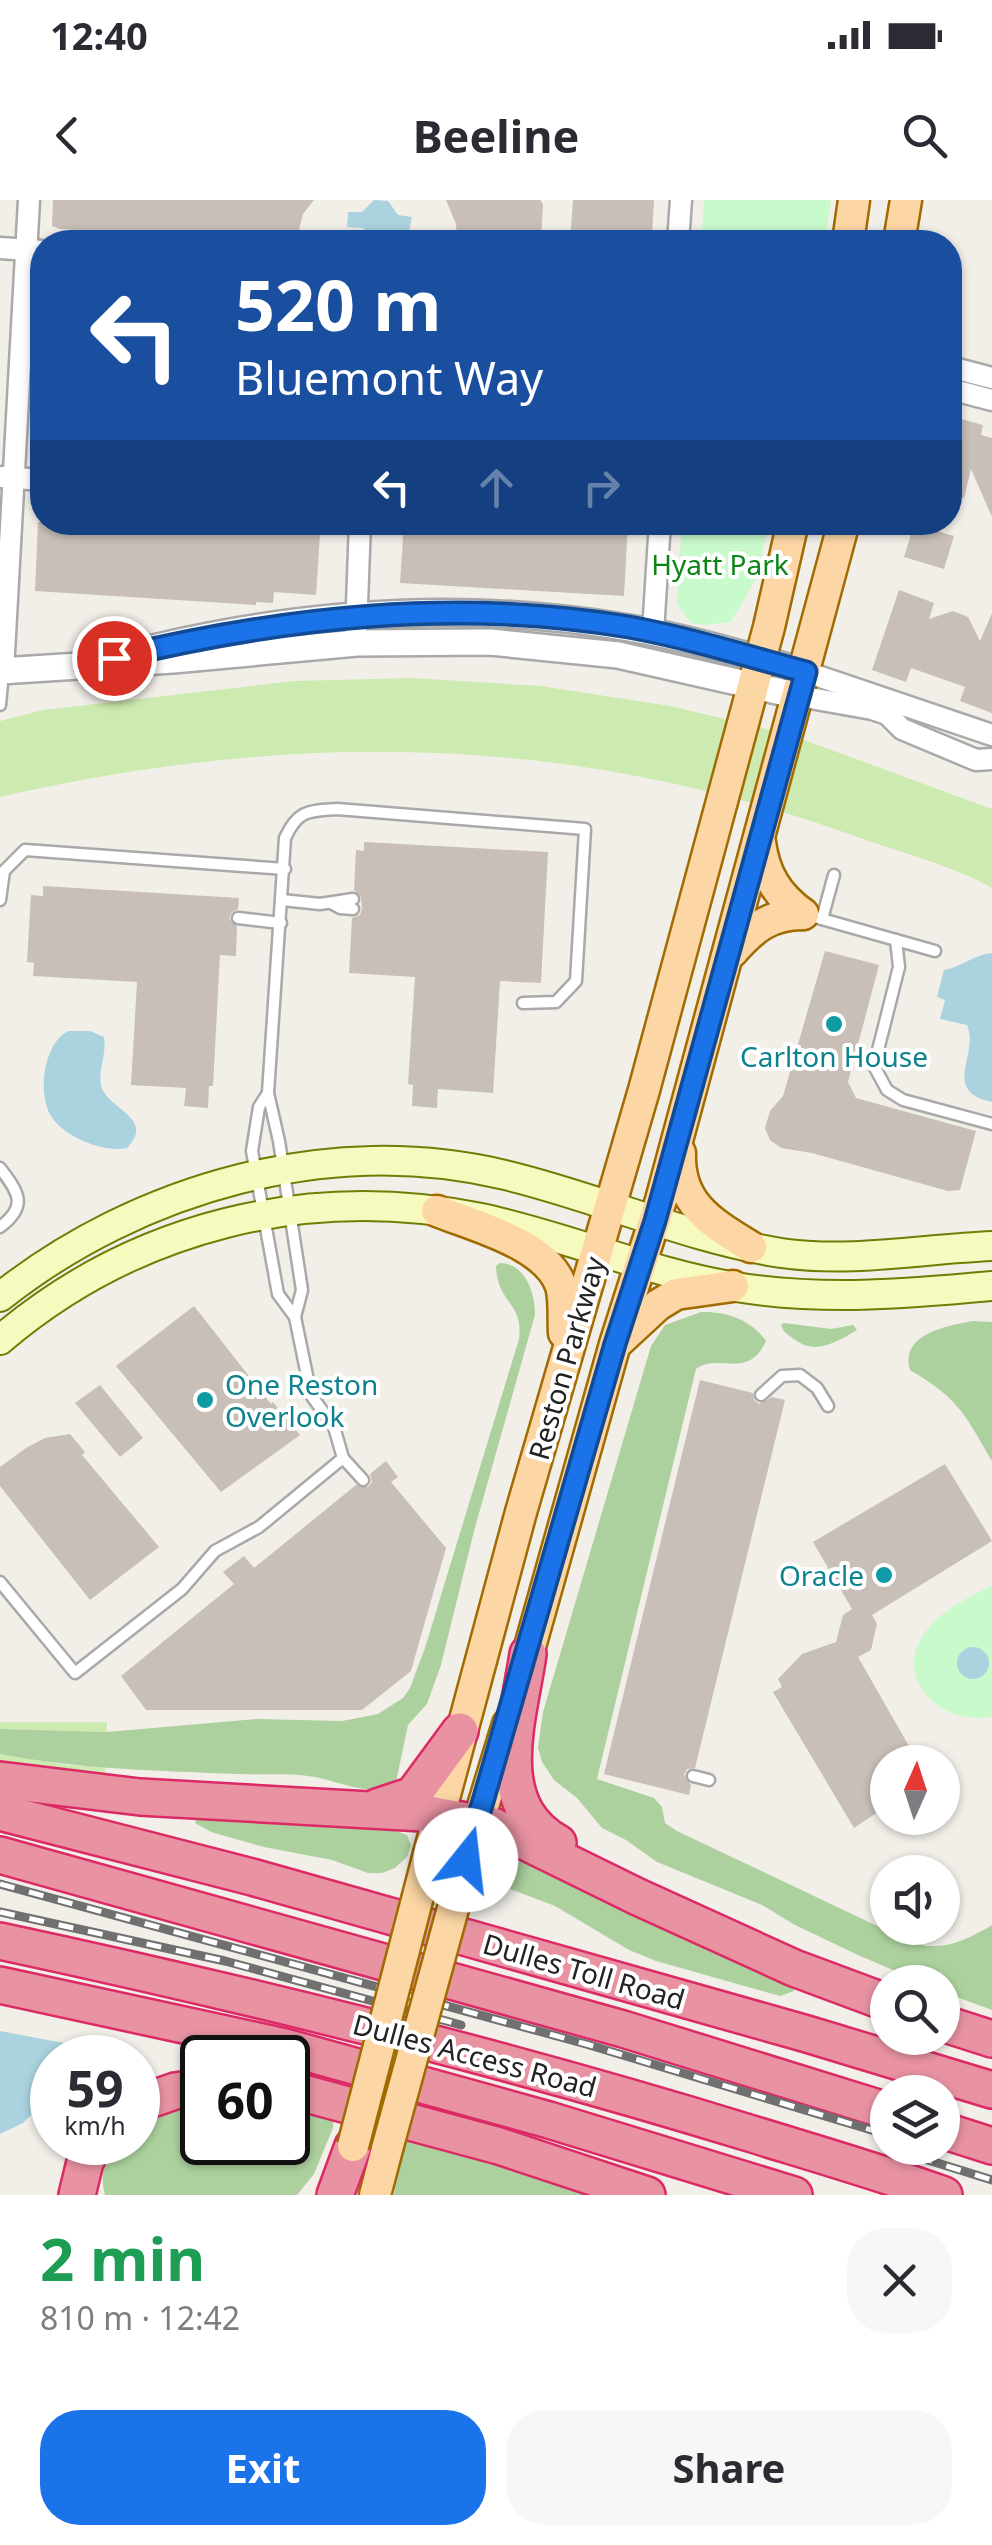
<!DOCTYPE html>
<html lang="en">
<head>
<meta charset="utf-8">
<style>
  :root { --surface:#fff; --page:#f7f7f7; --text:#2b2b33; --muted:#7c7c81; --accent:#1a73e8 }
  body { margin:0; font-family:"Noto Sans",sans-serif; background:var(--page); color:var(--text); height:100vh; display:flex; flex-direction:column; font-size:38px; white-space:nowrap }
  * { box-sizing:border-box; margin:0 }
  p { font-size:32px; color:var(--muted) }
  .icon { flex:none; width:55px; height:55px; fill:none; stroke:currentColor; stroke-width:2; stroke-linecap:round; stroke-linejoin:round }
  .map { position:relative; height:1995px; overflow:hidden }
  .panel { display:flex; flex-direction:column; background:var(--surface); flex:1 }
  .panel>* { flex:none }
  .guide { position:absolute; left:30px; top:30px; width:932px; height:305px; border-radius:40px; box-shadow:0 2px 8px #0004; background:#1a4fa0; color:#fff; overflow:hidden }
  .needle { width:65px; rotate:3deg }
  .buttons { position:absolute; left:870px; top:1545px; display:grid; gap:20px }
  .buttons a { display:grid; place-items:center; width:90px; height:90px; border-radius:50%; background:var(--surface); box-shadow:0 2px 8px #0004; font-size:50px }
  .speed { position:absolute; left:30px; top:1835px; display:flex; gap:20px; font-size:50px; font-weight:700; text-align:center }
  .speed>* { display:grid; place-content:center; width:130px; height:130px; border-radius:50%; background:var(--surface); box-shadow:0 2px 8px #0004; line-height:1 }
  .speed small { font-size:25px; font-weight:400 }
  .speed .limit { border:5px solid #111; border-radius:15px; background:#fff; color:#111 }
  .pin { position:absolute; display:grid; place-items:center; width:85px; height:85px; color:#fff; margin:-42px; border:5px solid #fff; border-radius:50%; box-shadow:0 2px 10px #0007 }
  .me { position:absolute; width:110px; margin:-55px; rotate:16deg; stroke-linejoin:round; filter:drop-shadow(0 0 8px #0008) }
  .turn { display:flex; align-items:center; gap:35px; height:210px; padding:0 40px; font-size:45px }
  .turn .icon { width:130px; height:130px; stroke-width:2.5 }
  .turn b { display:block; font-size:70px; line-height:85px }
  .lanes { display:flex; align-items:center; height:95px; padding:0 40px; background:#0003; justify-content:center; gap:50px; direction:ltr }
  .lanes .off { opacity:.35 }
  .round { display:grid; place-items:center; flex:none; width:105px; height:105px; border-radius:40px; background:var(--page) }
  .headline { display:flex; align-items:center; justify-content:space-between; height:170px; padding:0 40px }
  h1 { font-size:60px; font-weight:700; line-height:75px; color:#1e9e55 }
  .primary-button { display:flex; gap:20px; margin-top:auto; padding:20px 40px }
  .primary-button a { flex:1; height:115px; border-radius:40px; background:var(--accent); color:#fff; font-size:40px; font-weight:700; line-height:115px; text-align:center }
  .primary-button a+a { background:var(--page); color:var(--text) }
  .status { display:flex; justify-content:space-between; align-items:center; height:70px; padding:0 50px; background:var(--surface); direction:ltr }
  .status svg { height:28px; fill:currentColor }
  header { display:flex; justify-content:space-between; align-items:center; height:130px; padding:0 40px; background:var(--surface); font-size:45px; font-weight:700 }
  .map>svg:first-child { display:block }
</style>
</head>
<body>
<div class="status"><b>12:40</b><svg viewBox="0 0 49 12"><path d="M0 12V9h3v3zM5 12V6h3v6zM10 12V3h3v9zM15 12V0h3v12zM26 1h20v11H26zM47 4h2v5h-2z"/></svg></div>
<header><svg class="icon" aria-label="back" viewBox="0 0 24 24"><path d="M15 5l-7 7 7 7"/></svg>Beeline<svg class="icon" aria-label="search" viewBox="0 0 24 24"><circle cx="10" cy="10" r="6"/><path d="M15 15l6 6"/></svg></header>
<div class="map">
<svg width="992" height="1995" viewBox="0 0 992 1995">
  <rect width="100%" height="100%" fill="#f2efe9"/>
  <!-- grass -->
  <g fill="#cdebb0">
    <path d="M 412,478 L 541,486 L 670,506 L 788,534 L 992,609 L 992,688 C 951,665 902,653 857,637 C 572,533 294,530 0,597 L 0,521 L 43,510 L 294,481 Z"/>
    <polygon points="0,1522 107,1522 107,1532 0,1529"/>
    <polygon points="0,1554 68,1565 105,1567 105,1577 0,1565"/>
  </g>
  <!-- forest -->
  <g fill="#add19e">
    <path d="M 500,1063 C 526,1064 535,1093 535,1115 L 474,1331 L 441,1465 L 427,1504 L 408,1525 L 396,1582 C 369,1600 337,1579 308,1576 C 285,1573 261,1575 238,1574 C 159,1571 78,1569 0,1554 L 0,1529 L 107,1532 L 257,1519 L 342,1521 L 378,1514 L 403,1498 L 410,1488 L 425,1448 L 519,1139 C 524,1102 497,1104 496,1066 Z"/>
    <path d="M 701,1112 C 726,1111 752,1120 766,1141 C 748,1181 718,1152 696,1169 L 597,1579 L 654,1598 L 662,1607 L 665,1623 L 677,1631 L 913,1743 C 942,1752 967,1740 992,1725 L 992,1810 L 943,1792 L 942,1782 L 921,1782 L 858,1755 L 795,1725 L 762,1705 L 657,1662 L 626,1640 L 602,1628 L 577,1598 L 554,1580 L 542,1562 L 538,1548 L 543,1512 L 651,1146 L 665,1125 Z"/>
    <path d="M 973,1121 L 992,1122 L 992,1261 C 964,1213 959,1199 910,1170 C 900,1134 946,1126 973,1121 Z"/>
    <path d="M 784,1123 L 831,1129 L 853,1125 L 857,1130 C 838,1141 817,1155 797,1141 C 789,1135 784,1134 781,1125 Z"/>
    <polygon points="198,1615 396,1631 407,1635 411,1645 407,1657 395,1668 382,1673 368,1673 332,1660 264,1647 211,1632 195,1623"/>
    <polygon points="511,1661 531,1662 793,1782 794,1791 780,1796 656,1761 629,1750 555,1706 497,1684 494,1680 494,1670 502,1663"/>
    <path d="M 288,1902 L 333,1920 L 333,1928 L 314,1974 L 297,1995 L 105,1995 C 99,1973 105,1962 115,1943 L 138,1942 L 138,1920 L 168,1910 L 202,1906 L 202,1942 L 288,1942 Z"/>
    <polygon points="409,1933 599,1995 394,1995 399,1962"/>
  </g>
  <!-- park -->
  <g fill="#c8facc">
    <polygon points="704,0 831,0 825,42 701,42"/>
    <polygon points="682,323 769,323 757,377 731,422 706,425 691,423 677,404"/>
    <path d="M 992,1385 L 992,1516 C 951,1528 895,1486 920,1441 C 935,1412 965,1400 992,1385 Z"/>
  </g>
  <!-- water -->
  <g fill="#aad3df">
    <polygon points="374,0 388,1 398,15 412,17 409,31 395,30 387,40 375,42 363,28 347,27 348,12 362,12"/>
    <path d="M 992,753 L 992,902 C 940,891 980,854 967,825 L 940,819 L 945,800 L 937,797 L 944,770 C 962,767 975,754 992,753 Z"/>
    <path d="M 68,831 L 90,831 L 104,837 C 107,854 98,869 101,885 C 106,909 157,918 127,948 C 103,953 64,937 51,916 C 37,893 44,843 68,831 Z"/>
    <circle cx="973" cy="1463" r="16"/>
    <polygon points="0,1831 80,1846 91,1857 52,1858 52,1894 23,1923 0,1934"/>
  </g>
  <!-- building -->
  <g fill="#c7bfb8">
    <polygon points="53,0 314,0 303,14 296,41 60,29 52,26"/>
    <polygon points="446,0 540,0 543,4 541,42 457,42 456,24"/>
    <polygon points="573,0 654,0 652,35 637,34 636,42 570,42"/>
    <polygon points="950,216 983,225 981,235 992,238 992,317 971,269 964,298 950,296"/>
    <polygon points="38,322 306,322 310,330 320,335 316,395 274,392 273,403 256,402 256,405 35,391"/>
    <polygon points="404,322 628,322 624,396 400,383"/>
    <polygon points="914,324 954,336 944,369 904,357"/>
    <polygon points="899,390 934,403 929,419 953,411 968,417 980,441 992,413 992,513 960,501 965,487 911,468 906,482 872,470"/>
    <polygon points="364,642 548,652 541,783 500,781 493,893 438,889 437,908 412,906 413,885 408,884 415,777 349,773 352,718 360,715 362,709 361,697 354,690 356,650 364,651"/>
    <polygon points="43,686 239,698 238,709 232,712 229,718 237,727 236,756 220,755 213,886 209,886 208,908 184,906 186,888 131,885 137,782 33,776 34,763 27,762 31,695 43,696"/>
    <polygon points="825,751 879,765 848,882 856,898 976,931 960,990 948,991 812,953 781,948 770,940 765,928 770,911 783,896"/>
    <polygon points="194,1106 271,1204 273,1202 300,1235 221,1292 116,1166"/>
    <polygon points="700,1180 753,1193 754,1200 759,1204 772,1197 785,1200 695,1568 687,1569 684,1575 691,1585 689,1595 604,1574"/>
    <polygon points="100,1185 143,1238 120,1257 75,1203"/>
    <polygon points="70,1234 85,1252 82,1255 159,1347 90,1400 0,1286 0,1267 26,1248 45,1238"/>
    <polygon points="386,1261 398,1277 391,1282 446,1348 411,1471 362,1510 146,1510 121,1476 234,1384 223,1372 244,1356 254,1368 356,1285 368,1287 372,1282 370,1274"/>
    <polygon points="945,1264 992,1341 872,1415 877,1424 871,1450 858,1457 918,1562 888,1562 888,1605 854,1628 773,1492 782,1487 778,1479 802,1454 836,1442 843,1415 852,1409 813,1342"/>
  </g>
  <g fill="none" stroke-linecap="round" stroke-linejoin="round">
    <!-- service casing -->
    <g stroke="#a9a9a9" stroke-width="15">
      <g id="service">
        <polyline points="0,505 3,472"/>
        <polyline points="0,700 4,671 25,650 285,669"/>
        <polyline points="282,700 320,704 353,699"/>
        <polyline points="331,703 340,708 353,709"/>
        <polyline points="804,714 896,740 899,767 874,866 887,890 903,900 992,924"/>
        <polyline points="238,718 281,723"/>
        <polyline points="822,719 834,675"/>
        <polyline points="896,740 935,751"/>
        <polyline points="268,893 259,907 252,951 278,1094 295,1117"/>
        <path d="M 0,968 C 19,993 28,1006 0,1027"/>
        <polyline points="761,1195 782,1176 800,1175 817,1188 828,1206"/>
        <path d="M 363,1280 L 343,1258 L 334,1227 L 311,1195 L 295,1117 L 302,1090 L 279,941 L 268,893 L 285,638 C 298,610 308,611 337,609 L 585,629 L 576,781 L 556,802 L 523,803"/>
        <polyline points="0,1382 75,1473 182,1389 215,1351 259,1327 343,1258"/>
        <polyline points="693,1576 709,1580"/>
      </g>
    </g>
    <!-- minor casing -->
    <g stroke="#a9a9a9" stroke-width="25">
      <g id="minor">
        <polyline points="678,42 681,0"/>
        <polyline points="0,48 42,51"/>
        <polyline points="950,167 992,178"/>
        <polyline points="950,189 992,200"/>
        <polyline points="2,277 42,280"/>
        <polyline points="356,431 360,322"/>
        <polyline points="653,432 660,322"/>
        <polyline points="3,471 29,0"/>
        <polyline points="806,472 992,535"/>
        <polyline points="799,496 872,509 887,514 902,529 976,560 992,559"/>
      </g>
    </g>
    <!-- tertiary casing -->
    <g stroke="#a9a9a9" stroke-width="30">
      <g id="tertiary">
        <path d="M 153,448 C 309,411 471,401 629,428 C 689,438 747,456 806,472"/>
        <polyline points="0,471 173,460 357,443 490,442 618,455 799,496"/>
      </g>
    </g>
    <!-- secondary casing -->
    <g stroke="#707d05" stroke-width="32">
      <g id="secondary">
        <path d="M 0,1097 C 139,987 331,933 505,975 C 598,997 686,1038 781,1053 C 851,1063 922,1049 992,1046"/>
        <path d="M 0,1140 C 134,1026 307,983 481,1018 C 567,1036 649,1073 736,1087 C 822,1101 905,1094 992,1086"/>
      </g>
    </g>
    <!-- primary casing -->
    <g stroke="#a06b00" stroke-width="35">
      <g id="primary">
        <polyline points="848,42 854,0"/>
        <polyline points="899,42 906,0"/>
        <path d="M 760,642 C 764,674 777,695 803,714"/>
        <path d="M 732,752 C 753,728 770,714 803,714"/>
        <path d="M 680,953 C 678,1004 712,1023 751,1047"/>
        <path d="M 437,1011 C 474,1026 547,1044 561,1086 C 565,1100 563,1119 564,1133"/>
        <polyline points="618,1142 658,1105 676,1094 733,1086"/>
        <polyline points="522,1475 615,1144 661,1000 844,322"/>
        <polyline points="430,1650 521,1312 644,890 769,427 793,322"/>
        <polyline points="463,1672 508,1524"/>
        <polyline points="375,1995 387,1949"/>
      </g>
    </g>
    <!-- motorway casing -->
    <g stroke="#dc2a67" stroke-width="40">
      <g id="motorway">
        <path d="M 528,1454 C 519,1518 488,1604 558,1643"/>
        <polyline points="0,1580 140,1597 423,1613 493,1626 638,1697 794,1768 888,1803"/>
        <polyline points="377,1607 413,1595 460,1531"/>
        <polyline points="0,1612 252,1677 807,1834 992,1890"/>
        <polyline points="0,1655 623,1829 888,1911"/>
        <path d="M 0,1741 C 252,1795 502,1857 749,1933 C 814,1953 880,1972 944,1995"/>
        <polyline points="0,1785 285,1847 549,1920 794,1995"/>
        <polyline points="942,1823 992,1839"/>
        <polyline points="288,1889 499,1946 647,1995"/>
        <polyline points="138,1904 175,1891 202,1887"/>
        <polyline points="942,1930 992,1946"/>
        <polyline points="77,1995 85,1962 95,1942"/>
        <polyline points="335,1995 353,1946"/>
      </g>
    </g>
    <!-- service -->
    <use href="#service" stroke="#fff" stroke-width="10"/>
    <!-- minor -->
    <use href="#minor" stroke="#fff" stroke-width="20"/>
    <!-- tertiary -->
    <use href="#tertiary" stroke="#fff" stroke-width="25"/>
    <!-- secondary -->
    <use href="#secondary" stroke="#f7fabf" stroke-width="28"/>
    <!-- primary -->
    <use href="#primary" stroke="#fcd6a4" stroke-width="30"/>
    <!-- motorway -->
    <use href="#motorway" stroke="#e892a2" stroke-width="35"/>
    <!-- rail casing -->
    <g stroke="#707070" stroke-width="9">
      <g id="rail">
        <polyline points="0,1684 586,1844 888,1935"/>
        <polyline points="0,1712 225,1761 461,1825"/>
        <polyline points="889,1948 992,1980"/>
      </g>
    </g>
    <!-- rail -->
    <use href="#rail" stroke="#fff" stroke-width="5" stroke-dasharray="15" stroke-linecap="butt"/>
    <!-- primary-bridge casing -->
    <g stroke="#a06b00" stroke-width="35" stroke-linecap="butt">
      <g id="primary-bridge">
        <polyline points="353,1946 430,1650"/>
        <polyline points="387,1949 463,1672"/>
      </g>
    </g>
    <!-- primary-bridge -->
    <use href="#primary-bridge" stroke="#fcd6a4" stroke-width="30"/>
  </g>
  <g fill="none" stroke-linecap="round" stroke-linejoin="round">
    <!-- route casing -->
    <g stroke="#114b97" stroke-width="25">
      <path id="route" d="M 114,458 C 284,417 455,398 629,427 C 689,438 747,456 806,472 L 655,1021 L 615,1144 L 466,1660"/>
    </g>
    <!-- route -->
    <use href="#route" stroke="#1a73e8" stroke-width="18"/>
  </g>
  <!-- markers -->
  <g fill="#0f9aa8" stroke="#fff" stroke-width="4">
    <circle cx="834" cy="824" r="10"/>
    <circle cx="205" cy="1200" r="10"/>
    <circle cx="884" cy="1375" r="10"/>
  </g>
  <g text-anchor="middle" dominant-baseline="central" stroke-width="8" stroke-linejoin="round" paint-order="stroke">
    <!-- park labels -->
    <g font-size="28" fill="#0c8416" stroke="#fff">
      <text x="720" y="364">Hyatt Park</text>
    </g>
    <!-- culture labels -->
    <g font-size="28" fill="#0d838f" stroke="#fff">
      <text x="834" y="856">Carlton House</text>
      <text x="225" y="1184" text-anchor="start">One Reston<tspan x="225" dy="32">Overlook</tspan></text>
      <text x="864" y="1375" text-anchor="end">Oracle</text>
    </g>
    <!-- street labels -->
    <g font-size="28" fill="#222" stroke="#fff">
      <text transform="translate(566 1158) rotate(-74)">Reston Parkway</text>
      <text transform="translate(584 1771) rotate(16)">Dulles Toll Road</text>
      <text transform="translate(475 1855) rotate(15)">Dulles Access Road</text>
    </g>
  </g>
</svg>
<div class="buttons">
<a><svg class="needle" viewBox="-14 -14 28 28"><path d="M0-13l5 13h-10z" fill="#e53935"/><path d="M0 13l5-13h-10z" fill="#7c7c81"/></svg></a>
<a><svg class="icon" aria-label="sound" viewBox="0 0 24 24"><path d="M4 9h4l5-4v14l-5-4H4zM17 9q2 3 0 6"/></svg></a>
<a><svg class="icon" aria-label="search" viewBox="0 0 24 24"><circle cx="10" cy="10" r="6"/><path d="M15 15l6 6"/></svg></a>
<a><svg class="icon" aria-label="layers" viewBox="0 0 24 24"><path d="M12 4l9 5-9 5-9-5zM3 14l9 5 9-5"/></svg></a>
</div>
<div class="speed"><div>59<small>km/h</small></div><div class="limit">60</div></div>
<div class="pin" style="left:114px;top:458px;background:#d93025"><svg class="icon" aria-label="arrive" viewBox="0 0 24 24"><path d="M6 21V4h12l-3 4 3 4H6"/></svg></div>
<svg class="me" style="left:466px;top:1660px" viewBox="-20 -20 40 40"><circle r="19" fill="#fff"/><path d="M0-13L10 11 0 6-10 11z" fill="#1a73e8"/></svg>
<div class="guide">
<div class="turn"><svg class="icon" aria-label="left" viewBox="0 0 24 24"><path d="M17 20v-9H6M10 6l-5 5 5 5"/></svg><div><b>520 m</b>Bluemont Way</div></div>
<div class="lanes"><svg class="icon" aria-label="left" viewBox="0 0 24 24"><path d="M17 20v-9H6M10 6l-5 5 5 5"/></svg><svg class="icon off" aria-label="ahead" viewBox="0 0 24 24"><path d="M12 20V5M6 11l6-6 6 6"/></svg><svg class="icon off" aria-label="right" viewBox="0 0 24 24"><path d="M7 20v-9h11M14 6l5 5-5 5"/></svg></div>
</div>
</div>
<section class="panel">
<div class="headline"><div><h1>2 min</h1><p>810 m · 12:42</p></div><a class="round"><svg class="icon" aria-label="close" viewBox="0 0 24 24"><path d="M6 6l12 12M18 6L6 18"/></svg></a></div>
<div class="primary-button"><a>Exit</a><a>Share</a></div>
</section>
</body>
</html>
